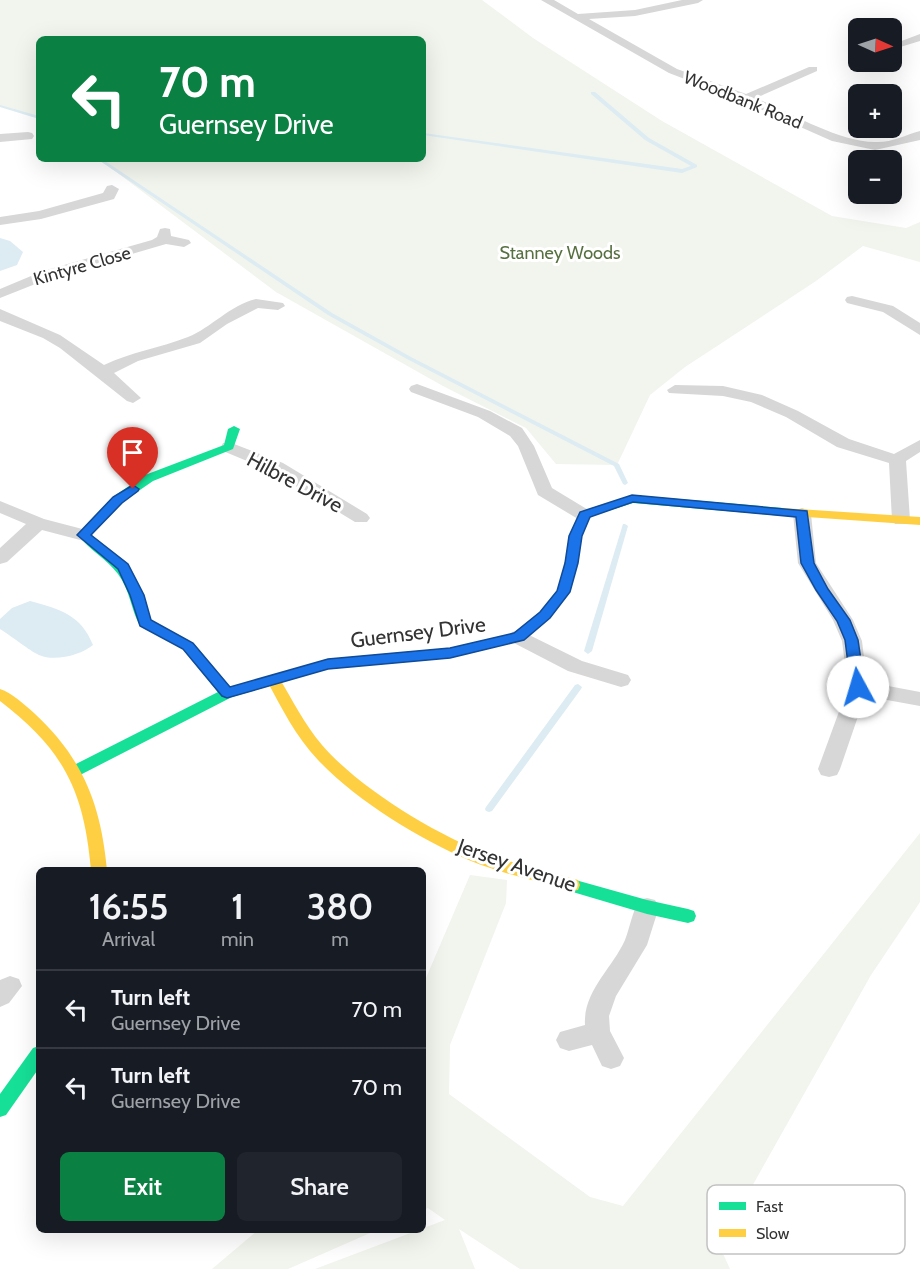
<!DOCTYPE html>
<html lang="en">
<head>
<meta charset="utf-8">
<style>
  :root { --surface:#171b24; --page:#20242c; --text:#f1f3f6; --muted:#9ea1a6; --line:#363941; --accent:#0b8043 }
  body { margin:0; font-family:Cabin,sans-serif; background:var(--page); color:var(--text); height:100vh; display:flex; flex-direction:column; font-size:22px; white-space:nowrap }
  * { box-sizing:border-box; margin:0 }
  p { font-size:20px; color:var(--muted) }
  .icon { flex:none; width:33px; height:33px; fill:none; stroke:currentColor; stroke-width:2; stroke-linecap:round; stroke-linejoin:round }
  .map { position:relative; flex:1; overflow:hidden }
  .side { position:absolute; left:36px; top:867px; width:390px; height:366px; display:flex; flex-direction:column; background:var(--surface); border-radius:9px; box-shadow:0 6px 24px #0002 }
  .side>* { flex:none }
  .hud { position:absolute; left:36px; top:36px; width:390px; height:126px; border-radius:9px; box-shadow:0 6px 24px #0002; background:#0b8043; color:#fff; overflow:hidden }
  .needle { width:39px; rotate:93deg }
  .fabs { position:absolute; left:848px; top:18px; display:grid; gap:12px }
  .fabs a { display:grid; place-items:center; width:54px; height:54px; border-radius:9px; background:var(--surface); box-shadow:0 6px 24px #0002; font-size:30px }
  .pin { position:absolute; display:grid; place-items:center; width:51px; height:51px; color:#fff; margin:-62px -26px; border-radius:50% 50% 50% 0; rotate:-45deg; box-shadow:0 0 6px #0007 }
  .pin .icon { rotate:45deg }
  .me { position:absolute; width:66px; margin:-33px; rotate:354deg; stroke-linejoin:round; filter:drop-shadow(0 0 4px #0008) }
  .turn { display:flex; align-items:center; gap:21px; height:126px; padding:0 24px; font-size:27px }
  .turn .icon { width:78px; height:78px; stroke-width:2.5 }
  .turn b { display:block; font-size:42px; line-height:51px }
  .eta { display:flex; justify-content:space-evenly; align-items:center; height:102px; text-align:center }
  .eta b { font-size:36px; font-weight:600; line-height:42px }
  .button { display:flex; gap:12px; margin-top:auto; padding:12px 24px }
  .button a { flex:1; height:69px; border-radius:9px; background:var(--accent); color:#fff; font-size:24px; font-weight:600; line-height:69px; text-align:center }
  .button a+a { background:var(--page); color:var(--text) }
  ul { padding:0; list-style:none }
  li { display:flex; align-items:center; gap:18px; height:78px; padding:0 24px; border-top:2px solid var(--line) }
  li div { flex:1 }
  li b { display:block; font-size:22px }
  li em { font-style:normal }
  .map>svg:first-child { display:block }
</style>
</head>
<body>
<div class="map">
<svg width="920" height="1269" viewBox="0 0 920 1269">
  <rect width="100%" height="100%" fill="#fff"/>
  <!-- green -->
  <g fill="#f1f5ed">
    <polygon points="0,0 482,0 533,38 662,121 832,216 906,228 920,222 920,262 863,246 816,281 685,367 650,395 617,465 556,464 526,428 443,386 276,292 99,159 423,159 423,39 39,39 39,118 0,106"/>
    <polygon points="920,833 920,902 871,975 719,1245 730,1269 520,1269 459,1229 475,1269 315,1269 445,1220 428,1208 423,1210 423,985 470,875 507,880 506,903 450,1045 449,1094 590,1197 623,1206"/>
    <polygon points="258,1230 377,1230 288,1269 212,1269"/>
  </g>
  <!-- water -->
  <g fill="#ddebf3">
    <polygon points="0,238 10,241 23,252 17,265 0,271"/>
    <path d="M 30,601 C 60,609 81,615 93,645 C 81,655 55,662 39,655 C 30,651 10,635 0,629 L 0,619 L 12,608 Z"/>
  </g>
  <g fill="none" stroke-linecap="round" stroke-linejoin="round">
    <!-- stream -->
    <g fill="#ddebf3" fill-rule="evenodd">
      <polygon points="591,92 595,92 649,138 697,165 697,167 682,173 423,135 423,133 682,169 691,166 645,140 591,94"/>
      <polygon points="0,105 39,116 39,119 0,107"/>
      <polygon points="97,159 102,159 332,313 411,357 619,464 628,483 625,485 623,484 614,466 407,359 328,315"/>
      <polygon points="623,524 625,524 628,526 592,651 588,654 584,651"/>
      <polygon points="578,684 582,687 581,689 492,811 489,812 486,811 485,809 486,807 575,685"/>
    </g>
    <!-- street -->
    <g fill="#d7d7d7" fill-rule="evenodd">
      <path d="M 541,0 L 554,0 L 578,14 L 635,10 L 682,0 L 703,0 L 698,3 L 635,16 L 589,19 L 677,69 L 746,94 L 809,67 L 817,67 L 817,71 L 756,98 C 791,113 837,141 875,142 C 891,143 905,135 920,131 L 920,140 L 875,150 L 832,141 L 742,101 L 669,73 Z"/>
      <polygon points="920,34 920,41 897,48 891,45"/>
      <polygon points="28,132 32,133 34,136 32,139 0,142 0,134"/>
      <polygon points="112,185 119,189 114,199 41,219 0,225 0,217 39,211 103,193 107,186"/>
      <polygon points="165,228 170,229 171,236 189,240 191,243 184,247 166,244 53,277 0,298 0,289 43,271 152,240 157,237 160,229"/>
      <polygon points="852,296 893,306 920,323 920,335 883,312 847,303 845,300 847,297"/>
      <path d="M 256,299 L 283,303 L 285,306 L 278,310 L 258,308 L 227,324 L 200,343 L 138,361 L 114,373 L 141,398 L 133,403 L 127,401 L 60,348 L 43,338 L 0,321 L 0,309 L 60,335 L 104,365 C 131,352 160,348 188,337 C 211,328 230,305 256,299 Z"/>
      <polygon points="417,384 490,411 522,428 534,446 552,488 590,511 593,515 590,519 578,519 538,495 518,446 510,436 478,417 411,392 409,389 411,386"/>
      <polygon points="675,385 723,386 762,395 798,411 849,439 894,454 920,440 920,452 906,461 910,520 907,524 895,524 892,520 889,463 837,447 786,417 751,402 723,396 669,393 667,390"/>
      <polygon points="229,442 283,463 367,514 370,518 367,522 355,522 271,471 223,451 221,447 223,443"/>
      <polygon points="0,501 44,519 90,531 93,535 90,539 84,541 42,530 7,562 0,564 0,548 26,524 0,513"/>
      <polygon points="802,508 808,510 811,514 816,563 853,620 862,641 867,682 920,692 920,706 865,696 840,769 837,775 829,777 821,775 818,769 848,687 842,641 833,620 798,563 793,514 796,510"/>
      <polygon points="519,630 582,661 628,675 631,680 628,685 621,687 568,671 512,642 509,637 512,632"/>
      <path d="M 647,898 L 655,900 L 659,907 L 647,945 L 616,996 L 609,1016 L 610,1031 L 624,1058 L 620,1066 L 611,1069 L 602,1066 L 592,1045 L 569,1051 L 560,1048 L 556,1040 L 560,1032 L 585,1025 C 583,991 612,969 625,940 C 630,927 632,913 639,900 Z"/>
      <polygon points="10,976 19,979 22,986 9,1003 0,1007 0,980"/>
    </g>
    <!-- fast -->
    <g fill="#16e098" fill-rule="evenodd">
      <path d="M 234,426 L 240,429 L 233,449 L 153,481 L 121,503 L 91,535 C 122,558 140,583 151,620 L 193,643 L 230,687 L 328,659 L 450,648 L 515,633 L 540,612 L 557,591 L 566,563 L 569,536 L 580,512 L 632,495 L 783,508 L 789,512 L 783,516 L 633,503 L 589,517 L 581,536 L 578,563 L 570,592 L 550,618 L 524,640 L 450,658 L 328,669 L 232,697 L 82,774 L 72,774 L 70,770 L 72,766 L 218,692 L 183,649 L 140,626 C 131,610 130,590 118,574 C 107,559 89,550 78,535 L 113,497 L 145,475 L 224,445 L 228,429 Z"/>
      <polygon points="572,879 647,900 688,909 694,911 696,916 694,921 688,923 647,914 566,890 564,885 566,880"/>
      <polygon points="39,1046 39,1068 6,1115 0,1117 0,1094 33,1048"/>
    </g>
    <!-- slow -->
    <g fill="#ffcf43" fill-rule="evenodd">
      <polygon points="783,508 920,517 920,525 779,515 777,512 779,509"/>
      <path d="M 273,674 L 278,676 C 292,699 304,724 322,745 C 359,788 436,835 490,855 C 518,865 549,871 578,880 L 580,885 L 578,890 L 572,891 C 538,881 503,874 471,861 C 419,839 357,801 318,760 C 296,737 281,707 266,679 Z"/>
      <path d="M 0,689 C 12,693 25,705 34,713 C 83,758 101,805 107,870 L 91,870 C 84,791 64,750 0,701 Z"/>
    </g>
  </g>
  <!-- route -->
  <polygon fill="#1a73e8" stroke="#114b97" stroke-width="1.5" points="133,485 139,489 138,491 122,503 91,535 128,564 144,595 151,620 193,643 230,687 328,659 450,648 514,633 540,612 557,591 565,563 569,536 580,512 632,495 807,511 814,563 828,589 850,620 858,640 865,687 858,692 851,687 845,640 837,621 816,590 801,563 796,517 633,502 590,517 582,536 578,563 570,592 550,618 524,640 450,658 328,669 227,698 222,696 183,649 140,626 130,595 118,569 77,535 113,497"/>
  <g text-anchor="middle" dominant-baseline="central" stroke-width="6" stroke-linejoin="round" paint-order="stroke">
    <!-- far-street labels -->
    <g font-size="18" fill="#333" stroke="#fff">
      <text transform="translate(743 100) rotate(22)">Woodbank Road</text>
      <text transform="translate(82 266) rotate(-16)">Kintyre Close</text>
    </g>
    <!-- far-park labels -->
    <g font-size="18" fill="#56703f" stroke="#fff">
      <text x="560" y="253">Stanney Woods</text>
    </g>
    <!-- street labels -->
    <g font-size="21" fill="#333" stroke="#fff">
      <text transform="translate(295 482) rotate(28)">Hilbre Drive</text>
      <text transform="translate(418 632) rotate(-7)">Guernsey Drive</text>
      <text transform="translate(517 865) rotate(19)">Jersey Avenue</text>
    </g>
  </g>
  <!-- legend -->
  <rect x="707" y="1185" width="198" height="69" rx="9" fill="#fff" stroke="#c2c2c2" stroke-width="1.5"/>
  <rect x="719" y="1202" width="27" height="8" fill="#16e098"/>
  <rect x="719" y="1229" width="27" height="8" fill="#ffcf43"/>
  <g font-size="16" fill="#333">
    <text x="756" y="1212">Fast</text>
    <text x="756" y="1239">Slow</text>
  </g>
</svg>
<div class="fabs">
<a><svg class="needle" viewBox="-14 -14 28 28"><path d="M0-13l5 13h-10z" fill="#e53935"/><path d="M0 13l5-13h-10z" fill="#9ea1a6"/></svg></a>
<a>+</a>
<a>−</a>
</div>
<div class="pin" style="left:133px;top:489px;background:#d93025"><svg class="icon" aria-label="arrive" viewBox="0 0 24 24"><path d="M6 21V4h12l-3 4 3 4H6"/></svg></div>
<svg class="me" style="left:858px;top:687px" viewBox="-20 -20 40 40"><circle r="19" fill="#fff"/><path d="M0-13L10 11 0 6-10 11z" fill="#1a73e8"/></svg>
<div class="hud">
<div class="turn"><svg class="icon" aria-label="left" viewBox="0 0 24 24"><path d="M17 20v-9H6M10 6l-5 5 5 5"/></svg><div><b>70 m</b>Guernsey Drive</div></div>
</div>
<section class="side">
<div class="eta">
<div><b>16:55</b><p>Arrival</p></div>
<div><b>1</b><p>min</p></div>
<div><b>380</b><p>m</p></div>
</div>
<ul>
<li><svg class="icon" aria-label="left" viewBox="0 0 24 24"><path d="M17 20v-9H6M10 6l-5 5 5 5"/></svg><div><b>Turn left</b><p>Guernsey Drive</p></div><em>70 m</em></li>
<li><svg class="icon" aria-label="left" viewBox="0 0 24 24"><path d="M17 20v-9H6M10 6l-5 5 5 5"/></svg><div><b>Turn left</b><p>Guernsey Drive</p></div><em>70 m</em></li>
</ul>
<div class="button"><a>Exit</a><a>Share</a></div>
</section>
</div>
</body>
</html>
